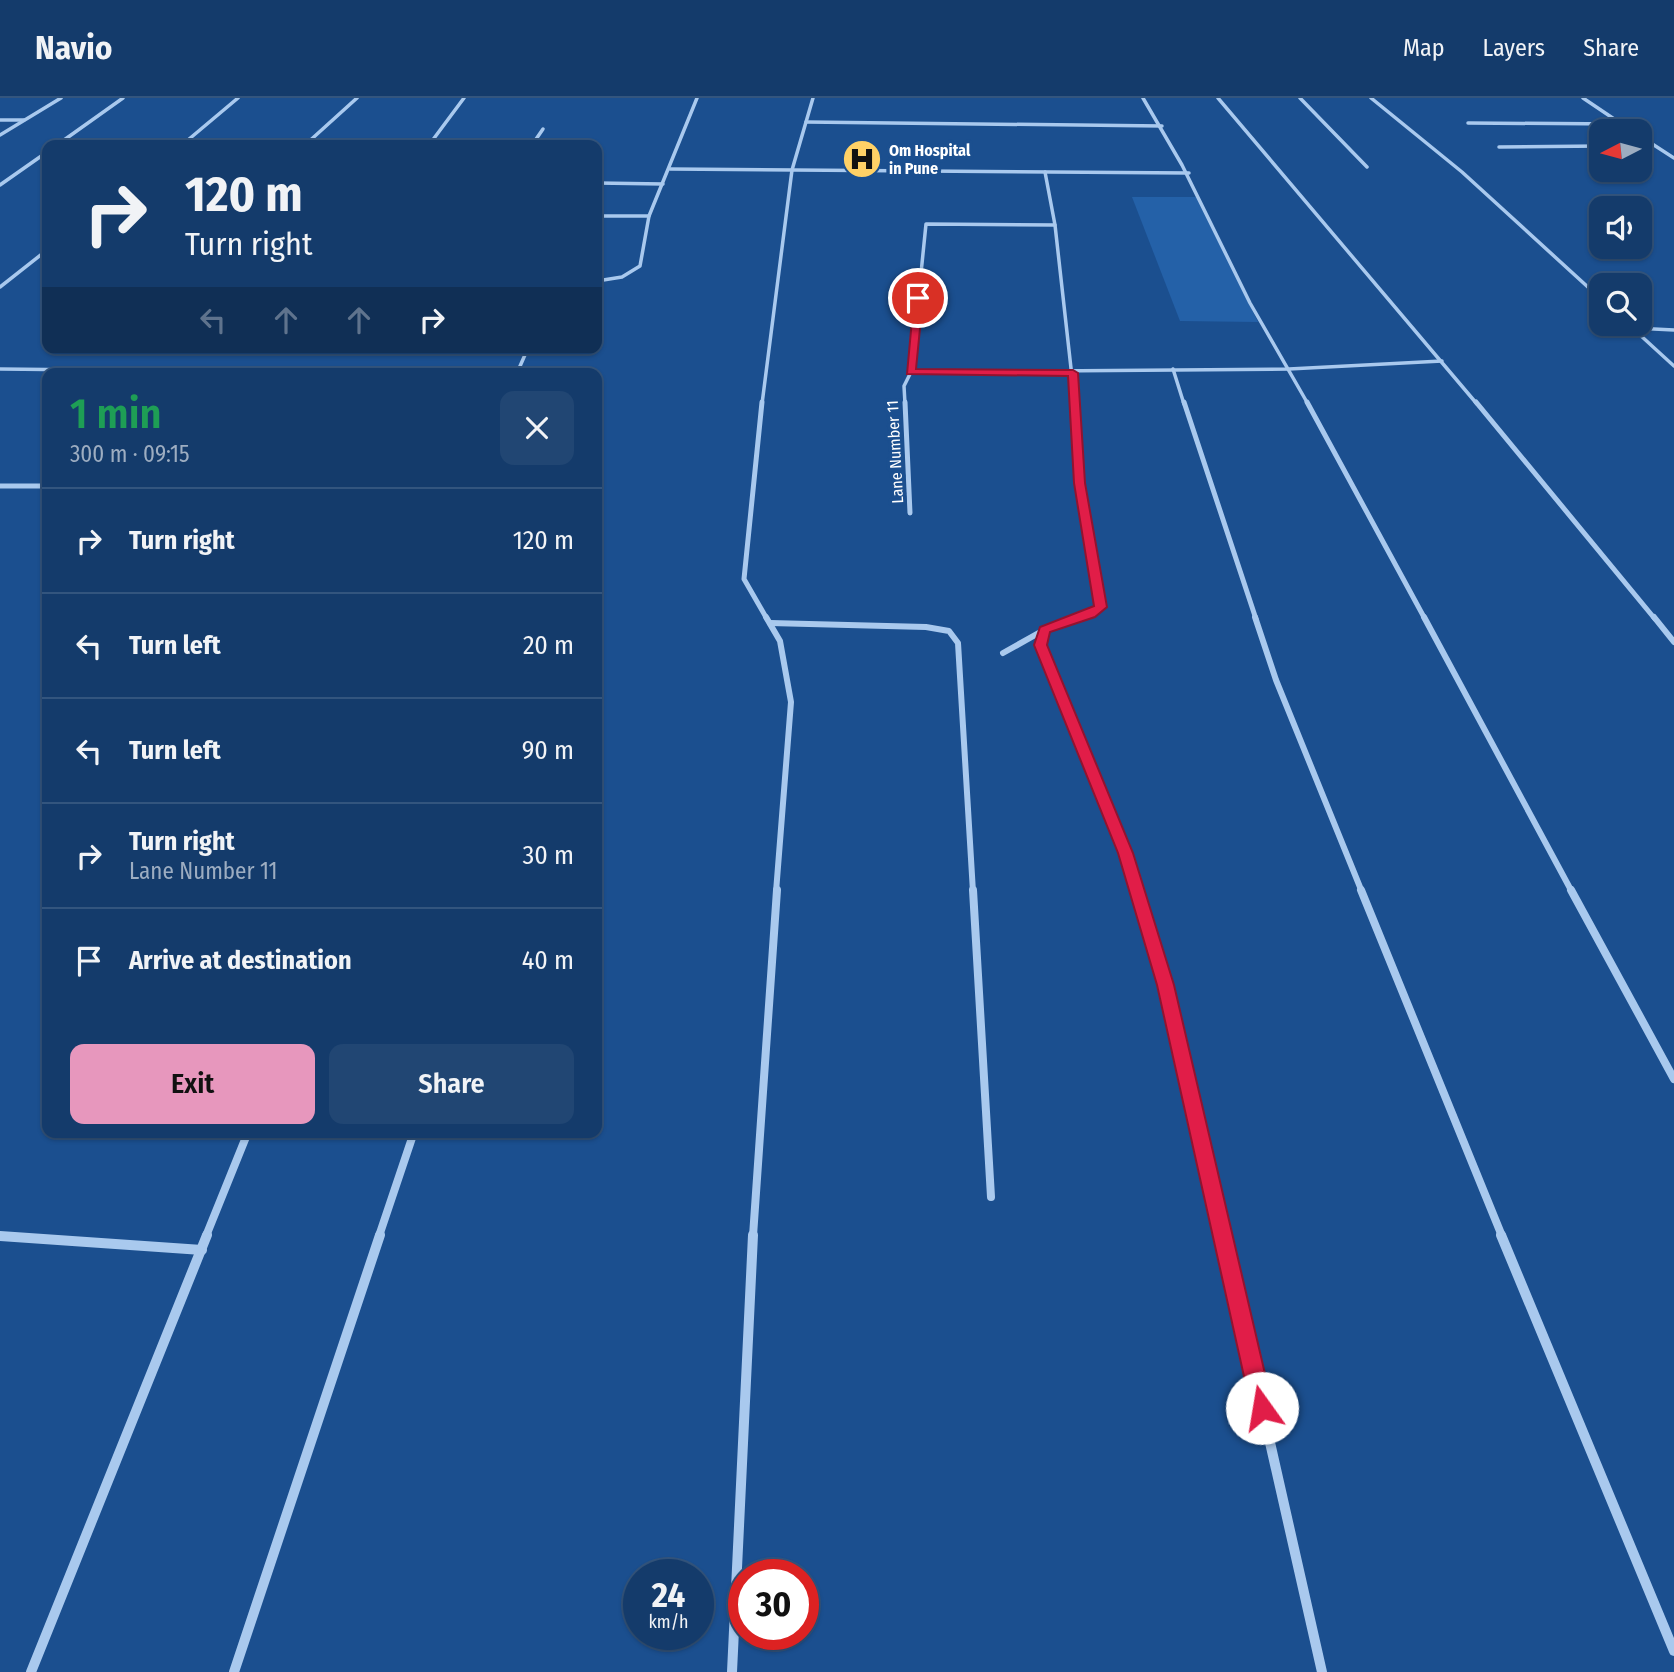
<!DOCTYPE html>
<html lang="en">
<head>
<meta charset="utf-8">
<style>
  :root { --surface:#143b6b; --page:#214673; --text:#f1f3f6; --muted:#9dadc1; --line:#33557e; --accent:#e797bd }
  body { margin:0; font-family:"Fira Sans Condensed",sans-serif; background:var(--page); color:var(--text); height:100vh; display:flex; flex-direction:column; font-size:26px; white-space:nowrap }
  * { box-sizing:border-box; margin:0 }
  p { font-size:23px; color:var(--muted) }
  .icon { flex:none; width:38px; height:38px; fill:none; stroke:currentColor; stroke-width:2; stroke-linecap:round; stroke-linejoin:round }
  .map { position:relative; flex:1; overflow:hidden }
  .panel { position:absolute; left:42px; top:270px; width:560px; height:770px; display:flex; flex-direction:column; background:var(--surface); border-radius:14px; box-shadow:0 2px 5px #0004,0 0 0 2px var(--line) }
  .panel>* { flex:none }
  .guide { position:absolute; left:42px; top:42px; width:560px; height:214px; border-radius:14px; box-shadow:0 2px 5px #0004,0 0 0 2px var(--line); background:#143b6b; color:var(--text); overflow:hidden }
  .needle { width:46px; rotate:264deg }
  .buttons { position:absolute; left:1589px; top:21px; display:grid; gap:14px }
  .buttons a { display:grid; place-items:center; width:63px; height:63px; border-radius:14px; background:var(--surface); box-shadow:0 2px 5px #0004,0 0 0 2px var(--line); font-size:35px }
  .speed { position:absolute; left:623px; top:1461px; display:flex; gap:14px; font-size:35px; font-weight:700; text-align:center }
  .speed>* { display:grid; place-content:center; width:91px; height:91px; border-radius:50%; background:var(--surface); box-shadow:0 2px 5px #0004,0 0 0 2px var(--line); line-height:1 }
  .speed small { font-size:18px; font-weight:400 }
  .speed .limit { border:10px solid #d22; background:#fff; color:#111 }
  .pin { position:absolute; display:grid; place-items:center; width:60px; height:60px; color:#fff; margin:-30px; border:4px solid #fff; border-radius:50%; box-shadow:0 2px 7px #0007 }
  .me { position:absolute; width:77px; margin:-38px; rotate:347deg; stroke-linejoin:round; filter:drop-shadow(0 0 5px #0008) }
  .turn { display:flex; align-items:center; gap:24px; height:147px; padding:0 28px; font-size:32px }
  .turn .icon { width:91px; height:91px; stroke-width:2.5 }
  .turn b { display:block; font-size:49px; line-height:60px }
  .lanes { display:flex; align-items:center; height:66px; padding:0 28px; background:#0003; justify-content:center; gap:35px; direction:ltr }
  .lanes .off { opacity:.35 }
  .round { display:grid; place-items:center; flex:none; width:74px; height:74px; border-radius:14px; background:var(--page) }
  .summary { display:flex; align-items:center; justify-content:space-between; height:119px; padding:0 28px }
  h1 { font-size:42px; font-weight:600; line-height:52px; color:#1e9e55 }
  .primary-button { display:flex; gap:14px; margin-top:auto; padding:14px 28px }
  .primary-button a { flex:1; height:80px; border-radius:14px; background:var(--accent); color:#111; font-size:28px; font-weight:600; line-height:80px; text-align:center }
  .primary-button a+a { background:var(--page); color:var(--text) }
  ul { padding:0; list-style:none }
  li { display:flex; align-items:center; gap:21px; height:105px; padding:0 28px; border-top:2px solid var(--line) }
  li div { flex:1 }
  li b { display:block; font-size:26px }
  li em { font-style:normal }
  header { display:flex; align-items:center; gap:42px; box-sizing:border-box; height:98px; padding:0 35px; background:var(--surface); border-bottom:2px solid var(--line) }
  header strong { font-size:33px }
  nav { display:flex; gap:38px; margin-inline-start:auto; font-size:24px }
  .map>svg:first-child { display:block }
</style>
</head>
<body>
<header>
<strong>Navio</strong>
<nav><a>Map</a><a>Layers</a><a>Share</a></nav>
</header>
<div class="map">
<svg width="1674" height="1574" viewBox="0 0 1674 1574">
  <rect width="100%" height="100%" fill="#1b4f8f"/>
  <!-- green -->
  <polygon fill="#2461a8" points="1132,99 1196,99 1258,224 1180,223"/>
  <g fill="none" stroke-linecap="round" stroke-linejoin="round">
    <!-- minor-far4 -->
    <g stroke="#a9c9ee" stroke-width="3.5">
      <polyline points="1143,0 1182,67 1250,205 1308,306"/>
      <polyline points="1218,0 1477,306"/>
      <polyline points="1300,0 1367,69"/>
      <polyline points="1371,0 1462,74 1601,201"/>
      <polyline points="1583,0 1632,33"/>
      <polyline points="0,22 24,22"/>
      <polyline points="806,24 1162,28"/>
      <polyline points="1468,25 1620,26"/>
      <polyline points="0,37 61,0"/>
      <polyline points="1640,38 1674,60"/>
      <polyline points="57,47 123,0"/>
      <polyline points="182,47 238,0"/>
      <polyline points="305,47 357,0"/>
      <polyline points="429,47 464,0"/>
      <polyline points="532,47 543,31"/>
      <polyline points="1499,49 1601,48"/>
      <polyline points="670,71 1189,75"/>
      <polyline points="1045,74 1055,127"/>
      <polyline points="597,85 663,86"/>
      <polyline points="0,87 47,54"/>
      <polyline points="597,118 649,118"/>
      <polyline points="597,183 622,179 640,168 649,118 697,0"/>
      <polyline points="0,189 47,152"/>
      <polyline points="1628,226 1674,268"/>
      <polyline points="1634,230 1674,232"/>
      <polyline points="0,271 379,275"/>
      <polyline points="1173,271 1184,306"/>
      <polyline points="911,274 1289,271 1442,263"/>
      <polyline points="517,275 528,250"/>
      <polyline points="762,306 792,72 813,0"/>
      <polyline points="905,306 904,288 911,274 926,126 1055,127 1075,306"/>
    </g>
    <!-- minor-far3 -->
    <g stroke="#a9c9ee" stroke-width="5">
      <polyline points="762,304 744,481 767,521"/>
      <polyline points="905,304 910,415"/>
      <polyline points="1075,304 1079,385 1101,509 1078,521"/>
      <polyline points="1184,304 1256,521"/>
      <polyline points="1307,304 1425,521"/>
      <polyline points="1476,304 1655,521"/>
      <polyline points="0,388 47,388"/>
    </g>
    <!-- minor-far2 -->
    <g stroke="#a9c9ee" stroke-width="6">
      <polyline points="766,519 780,543 791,604 776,794"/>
      <polyline points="1083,519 1044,532 1040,547 1126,755 1138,794"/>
      <polyline points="1255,519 1276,582 1362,794"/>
      <polyline points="1424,519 1572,794"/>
      <polyline points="1654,519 1674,544"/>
      <polyline points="770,525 926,529 949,533 958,545 973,794"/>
      <polyline points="1003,555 1044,532"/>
    </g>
    <!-- minor-far1 -->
    <g stroke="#a9c9ee" stroke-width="8">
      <polyline points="973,792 991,1099"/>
      <polyline points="1137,792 1166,887 1223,1138"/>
      <polyline points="1361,792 1502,1138"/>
      <polyline points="1571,792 1674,981"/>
      <polyline points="0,1138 6,1138"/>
      <polyline points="206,1138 248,1034"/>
      <polyline points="379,1138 414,1034"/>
      <polyline points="753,1138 777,792"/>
    </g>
    <!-- minor -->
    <g stroke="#a9c9ee" stroke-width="10">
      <polyline points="1223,1137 1322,1574"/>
      <polyline points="1501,1137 1674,1553"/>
      <polyline points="0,1138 202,1152"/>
      <polyline points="31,1574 207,1137"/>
      <polyline points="234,1574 380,1137"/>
      <polyline points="732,1574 753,1137"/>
    </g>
  </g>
  <!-- route -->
  <polygon fill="#e11d48" stroke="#92132f" stroke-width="2" points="918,197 923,200 916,271 1073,272 1078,275 1085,385 1107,509 1095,519 1050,534 1047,547 1133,755 1174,887 1273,1310 1270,1318 1262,1321 1254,1318 1251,1310 1157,887 1118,755 1034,547 1040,529 1094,508 1074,385 1068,278 907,276 914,200"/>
  <!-- icons -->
  <defs>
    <g id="hospital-disc" transform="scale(2.0125)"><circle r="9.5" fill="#ffd166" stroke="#1b4f8f"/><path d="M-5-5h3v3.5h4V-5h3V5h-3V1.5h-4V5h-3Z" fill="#111"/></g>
  </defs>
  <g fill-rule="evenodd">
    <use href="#hospital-disc" x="862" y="61"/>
  </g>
  <g text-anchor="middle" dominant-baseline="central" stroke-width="7" stroke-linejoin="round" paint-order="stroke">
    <!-- far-poi labels -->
    <g font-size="16" font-weight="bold" fill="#fff" stroke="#1b4f8f" text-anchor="start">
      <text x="889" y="52">Om Hospital<tspan x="889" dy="18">in Pune</tspan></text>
    </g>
    <!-- far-street labels -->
    <g font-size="16" fill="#fff" stroke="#1b4f8f">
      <text transform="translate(895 354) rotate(-93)">Lane Number 11</text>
    </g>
  </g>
</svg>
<div class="buttons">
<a><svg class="needle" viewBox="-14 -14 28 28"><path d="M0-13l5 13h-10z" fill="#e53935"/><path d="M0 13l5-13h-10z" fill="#9dadc1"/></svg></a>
<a><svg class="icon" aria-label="sound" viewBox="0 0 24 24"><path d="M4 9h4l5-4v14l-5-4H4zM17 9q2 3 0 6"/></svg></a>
<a><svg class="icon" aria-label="search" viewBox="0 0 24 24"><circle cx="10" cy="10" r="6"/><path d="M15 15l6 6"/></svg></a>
</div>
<div class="speed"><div>24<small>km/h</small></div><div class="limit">30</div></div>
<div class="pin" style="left:918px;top:200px;background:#d93025"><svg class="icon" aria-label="arrive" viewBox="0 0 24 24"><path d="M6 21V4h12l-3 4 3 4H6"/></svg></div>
<svg class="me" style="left:1262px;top:1310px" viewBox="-20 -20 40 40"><circle r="19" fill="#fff"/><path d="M0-13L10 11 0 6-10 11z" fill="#e11d48"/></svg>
<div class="guide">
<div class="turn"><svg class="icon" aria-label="right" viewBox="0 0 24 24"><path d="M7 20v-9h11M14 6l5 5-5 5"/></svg><div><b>120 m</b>Turn right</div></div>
<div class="lanes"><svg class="icon off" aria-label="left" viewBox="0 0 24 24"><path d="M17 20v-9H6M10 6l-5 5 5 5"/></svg><svg class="icon off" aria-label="ahead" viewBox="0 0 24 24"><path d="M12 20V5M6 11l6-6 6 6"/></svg><svg class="icon off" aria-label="ahead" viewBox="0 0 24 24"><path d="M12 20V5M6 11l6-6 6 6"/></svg><svg class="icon" aria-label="right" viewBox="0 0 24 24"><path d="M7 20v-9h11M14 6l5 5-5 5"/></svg></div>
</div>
<section class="panel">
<div class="summary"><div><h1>1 min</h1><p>300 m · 09:15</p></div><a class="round"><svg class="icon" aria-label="close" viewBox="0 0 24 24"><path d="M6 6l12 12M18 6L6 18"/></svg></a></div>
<ul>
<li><svg class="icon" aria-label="right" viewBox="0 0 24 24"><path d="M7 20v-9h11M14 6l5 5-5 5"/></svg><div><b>Turn right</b></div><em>120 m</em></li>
<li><svg class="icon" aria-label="left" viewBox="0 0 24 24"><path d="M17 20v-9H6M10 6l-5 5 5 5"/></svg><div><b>Turn left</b></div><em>20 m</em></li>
<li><svg class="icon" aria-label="left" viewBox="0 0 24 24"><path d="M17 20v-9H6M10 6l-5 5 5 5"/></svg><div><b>Turn left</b></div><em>90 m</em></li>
<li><svg class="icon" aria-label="right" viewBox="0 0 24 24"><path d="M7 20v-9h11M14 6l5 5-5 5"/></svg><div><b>Turn right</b><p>Lane Number 11</p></div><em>30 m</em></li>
<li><svg class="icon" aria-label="arrive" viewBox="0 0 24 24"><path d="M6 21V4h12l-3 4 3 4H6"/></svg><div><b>Arrive at destination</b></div><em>40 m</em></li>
</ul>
<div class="primary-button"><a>Exit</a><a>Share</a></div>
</section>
</div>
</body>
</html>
